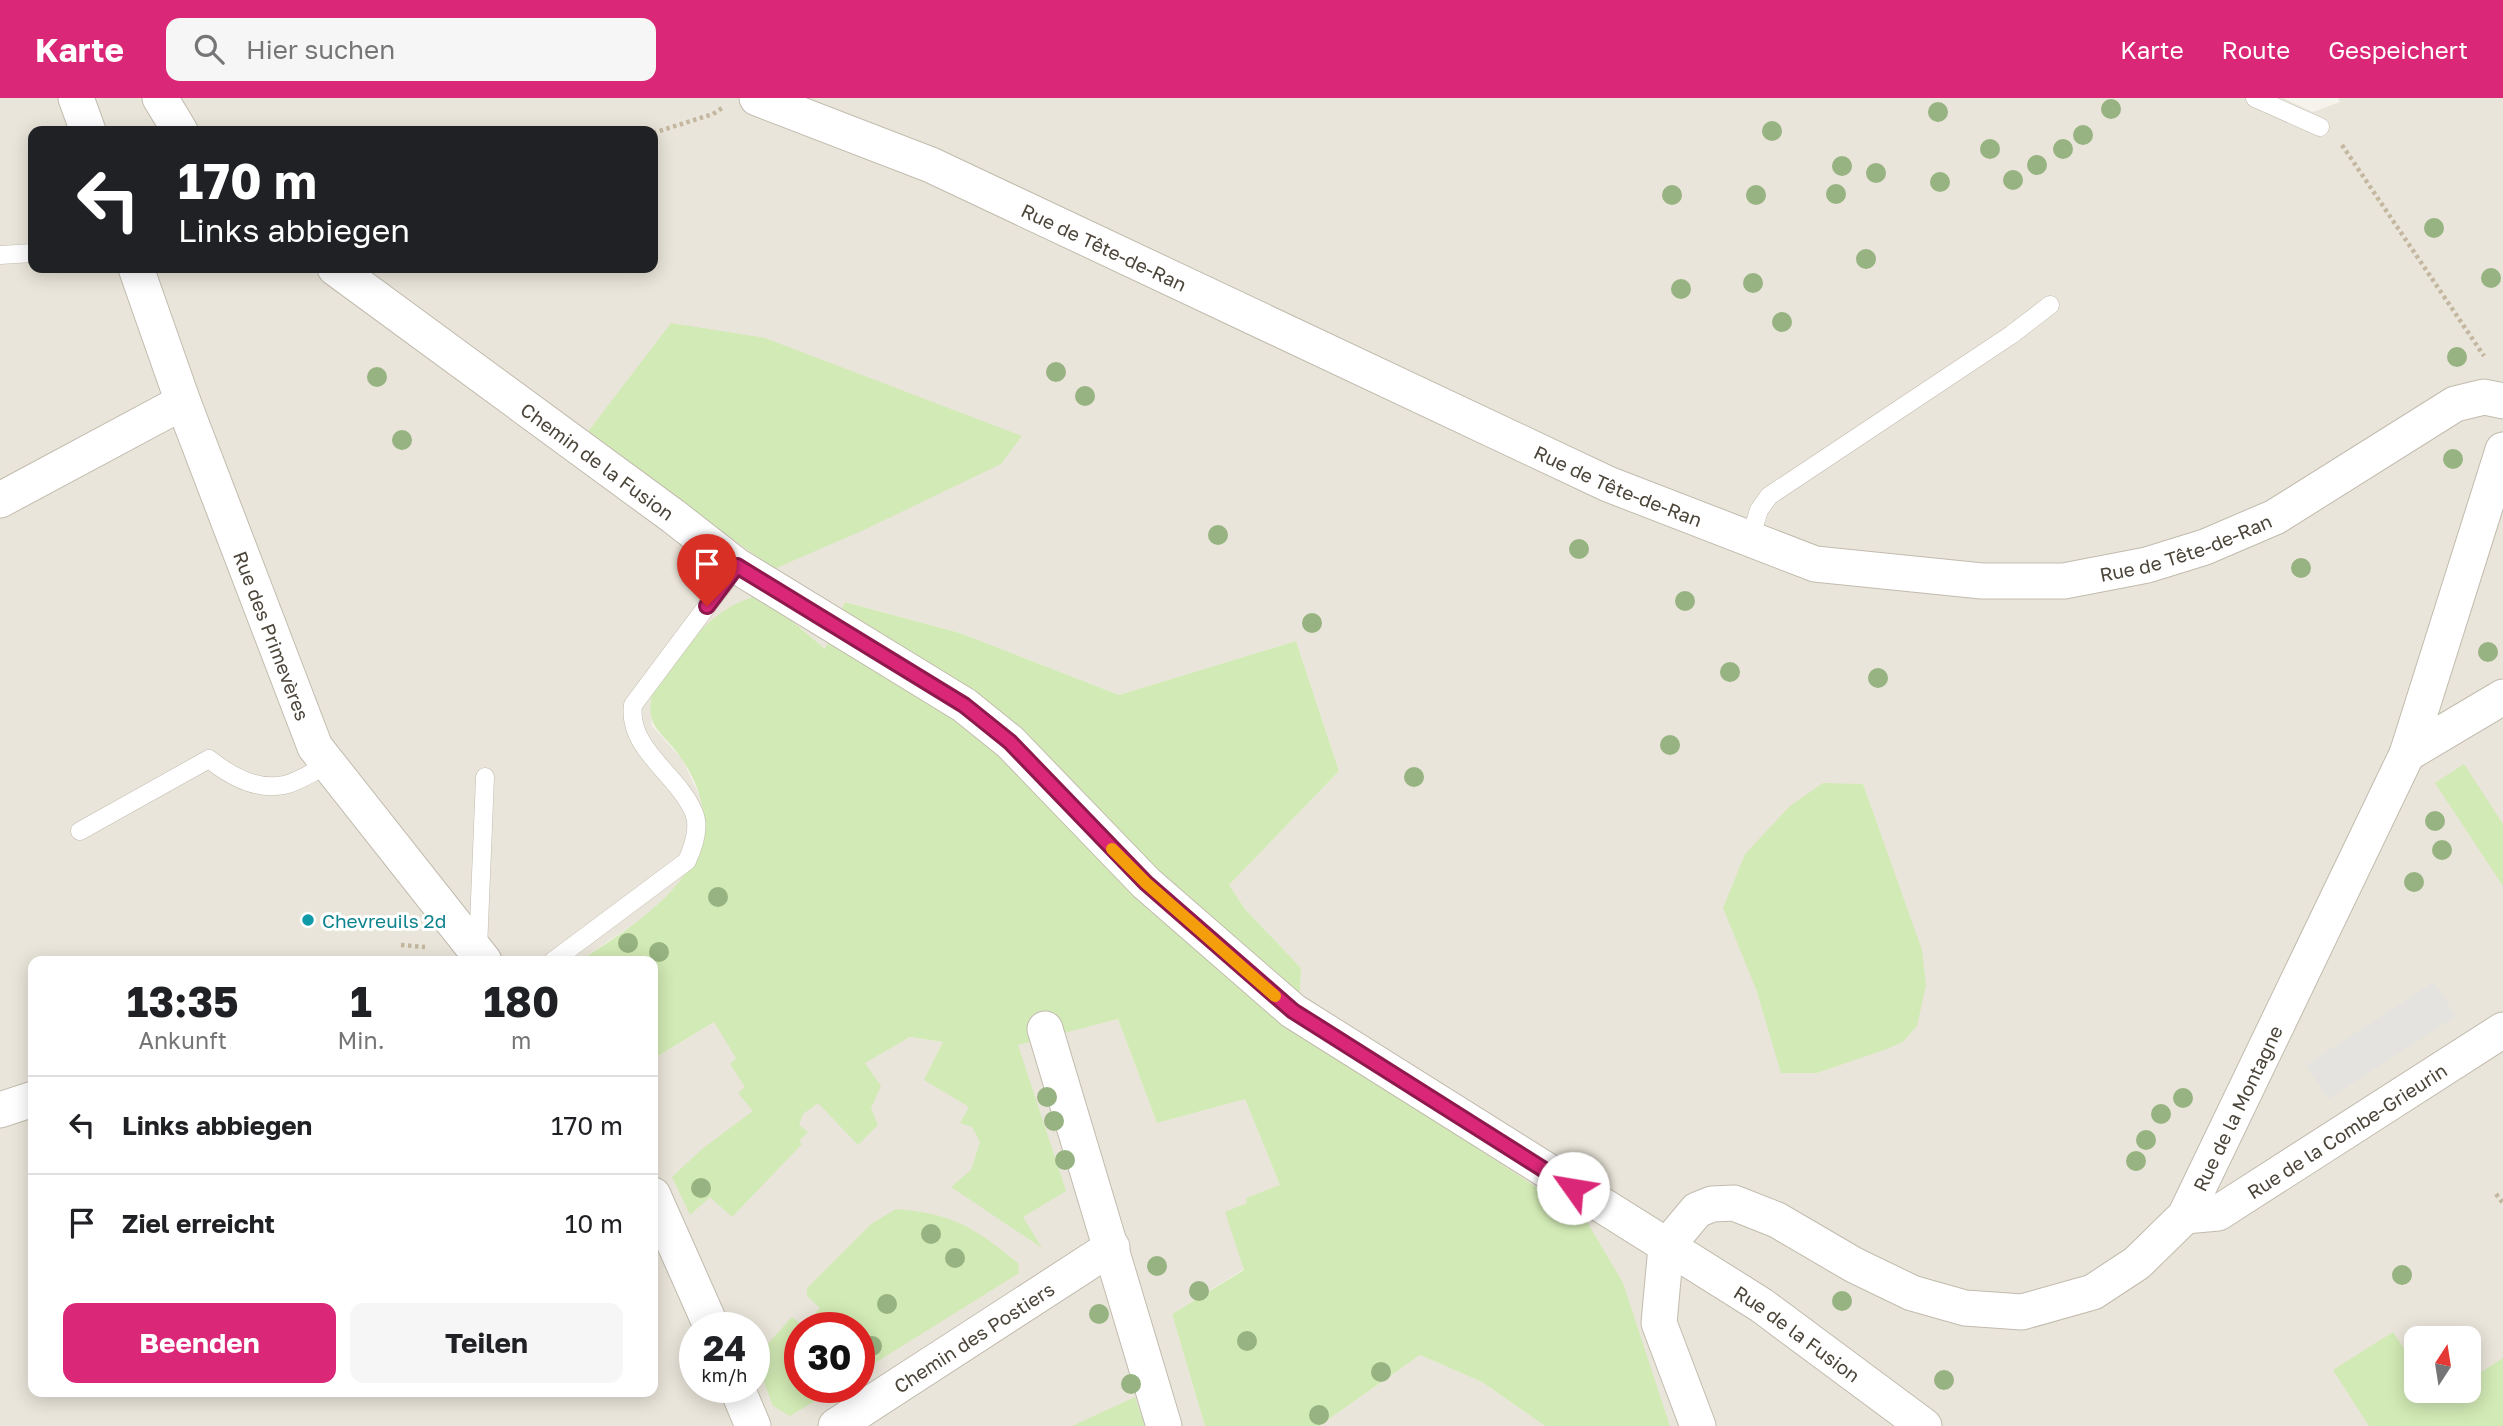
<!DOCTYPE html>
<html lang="de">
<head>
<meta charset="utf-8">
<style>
  :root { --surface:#fff; --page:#f6f6f6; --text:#202124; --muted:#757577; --line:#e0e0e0; --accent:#db2777 }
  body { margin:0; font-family:"Golos Text",sans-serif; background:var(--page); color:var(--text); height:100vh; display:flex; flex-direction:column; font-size:26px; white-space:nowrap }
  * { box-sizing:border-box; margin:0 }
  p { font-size:23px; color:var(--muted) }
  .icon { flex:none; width:38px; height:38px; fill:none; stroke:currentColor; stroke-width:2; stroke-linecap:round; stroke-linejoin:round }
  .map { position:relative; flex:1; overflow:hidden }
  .side { position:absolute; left:28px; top:858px; width:630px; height:441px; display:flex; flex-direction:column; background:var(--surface); border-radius:14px; box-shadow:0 4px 18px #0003 }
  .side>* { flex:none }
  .top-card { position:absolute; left:28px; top:28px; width:630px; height:147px; border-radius:14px; box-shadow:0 4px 18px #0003; background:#202124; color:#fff; overflow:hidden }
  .needle { width:46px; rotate:12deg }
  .buttons { position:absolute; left:2404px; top:1228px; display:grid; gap:14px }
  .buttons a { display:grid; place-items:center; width:77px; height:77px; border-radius:14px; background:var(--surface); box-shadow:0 4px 18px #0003; font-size:35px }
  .speed { position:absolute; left:679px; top:1214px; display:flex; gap:14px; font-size:35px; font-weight:700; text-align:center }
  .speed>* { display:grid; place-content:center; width:91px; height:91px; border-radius:50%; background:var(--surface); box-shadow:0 4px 18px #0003; line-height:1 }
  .speed small { font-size:18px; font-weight:400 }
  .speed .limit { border:10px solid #d22; background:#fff; color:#111 }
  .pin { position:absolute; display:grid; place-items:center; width:60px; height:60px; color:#fff; margin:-72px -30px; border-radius:50% 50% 50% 0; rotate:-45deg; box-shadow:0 0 7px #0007 }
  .pin .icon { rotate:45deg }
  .me { position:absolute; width:77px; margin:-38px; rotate:302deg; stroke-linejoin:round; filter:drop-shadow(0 0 5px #0008) }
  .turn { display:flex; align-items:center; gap:24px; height:147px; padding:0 35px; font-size:32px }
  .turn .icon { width:91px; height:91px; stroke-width:2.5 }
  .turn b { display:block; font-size:49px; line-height:60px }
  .eta { display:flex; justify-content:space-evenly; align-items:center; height:119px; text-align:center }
  .eta b { font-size:42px; font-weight:700; line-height:49px }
  .primary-button { display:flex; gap:14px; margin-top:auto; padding:14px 35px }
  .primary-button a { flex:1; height:80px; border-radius:14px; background:var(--accent); color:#fff; font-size:28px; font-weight:700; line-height:80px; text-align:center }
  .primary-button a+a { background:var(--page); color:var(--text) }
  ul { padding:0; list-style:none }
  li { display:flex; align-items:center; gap:21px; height:98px; padding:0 35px; border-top:2px solid var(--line) }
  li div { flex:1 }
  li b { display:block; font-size:26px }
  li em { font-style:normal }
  header { display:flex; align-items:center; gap:42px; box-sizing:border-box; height:98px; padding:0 35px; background:var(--accent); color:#fff }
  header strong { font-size:33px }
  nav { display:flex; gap:38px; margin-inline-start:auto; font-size:24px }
  .search { width:490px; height:63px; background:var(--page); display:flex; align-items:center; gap:18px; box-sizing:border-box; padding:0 24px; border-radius:14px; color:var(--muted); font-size:26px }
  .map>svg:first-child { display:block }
</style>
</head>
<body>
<header>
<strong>Karte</strong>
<div class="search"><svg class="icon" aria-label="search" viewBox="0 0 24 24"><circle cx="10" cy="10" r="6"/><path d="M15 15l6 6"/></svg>Hier suchen</div>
<nav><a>Karte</a><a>Route</a><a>Gespeichert</a></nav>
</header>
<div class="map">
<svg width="2503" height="1328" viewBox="0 0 2503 1328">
  <rect width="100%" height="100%" fill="#f6f3ec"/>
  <!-- residential -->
  <g fill="#eae5da" fill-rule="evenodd">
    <path d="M 0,0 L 2283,0 L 2313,14 L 2340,4 L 2338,0 L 2503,0 L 2503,1328 L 1670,1328 L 1649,1269 L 1298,932 L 1301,870 L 1245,811 L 1229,787 L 1339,673 L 1296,543 L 1119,597 L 960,535 L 846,504 L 825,551 L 767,502 L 653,591 L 650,605 L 652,628 L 682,661 L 706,711 L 696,761 L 679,786 L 647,817 L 579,863 L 33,863 L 33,1293 L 653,1293 L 653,961 L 714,924 L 864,965 L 910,939 L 995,952 L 1118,921 L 1157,1025 L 1245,1001 L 1300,1136 L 1172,1216 L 1205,1328 L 0,1328 ZM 33,33 L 653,33 L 653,170 L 33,170 ZM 1863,686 L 1893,773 L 1903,944 L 1817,975 L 1782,975 L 1756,891 ZM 695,1230 L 754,1230 L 754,1290 L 695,1290 ZM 800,1230 L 859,1230 L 859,1290 L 800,1290 ZM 2417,1241 L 2469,1241 L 2469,1293 L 2417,1293 Z"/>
    <polygon points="1420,1257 1482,1284 1545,1328 1319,1328"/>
  </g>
  <!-- green -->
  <g fill="#d2eab5">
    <polygon points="671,225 765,240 1022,338 1001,366 866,431 774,471 587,335"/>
    <path d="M 753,499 L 767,502 L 825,551 L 845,504 L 960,535 L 1119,597 L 1296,543 L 1339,673 L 1229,787 L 1245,811 L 1301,870 L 1298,932 L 1586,1122 L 1623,1185 L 1670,1328 L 1545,1328 L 1482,1284 L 1420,1257 L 1319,1328 L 1205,1328 L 1172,1216 L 1244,1172 L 1225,1114 L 1247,1105 L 1246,1100 L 1280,1087 L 1245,1001 L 1157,1025 L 1118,921 L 1018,947 L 1066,1093 L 1023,1119 L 1042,1150 L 951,1089 L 971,1072 L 980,1044 L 972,1029 L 960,1025 L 969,1009 L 924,982 L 943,944 L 910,939 L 865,965 L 881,988 L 871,1010 L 878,1027 L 858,1047 L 818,1005 L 803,1016 L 799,1027 L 808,1034 L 799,1043 L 802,1046 L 732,1119 L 710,1099 L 690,1117 L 672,1079 L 702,1051 L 753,1013 L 738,995 L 745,989 L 730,966 L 736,960 L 714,924 L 653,961 L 653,863 L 579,863 C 652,817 747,755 681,660 C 662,632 643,631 653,591 C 682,555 707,513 753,499 Z"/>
    <polygon points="2464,666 2503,726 2503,788 2435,685"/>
    <polygon points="1823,685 1863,686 1922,852 1926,887 1917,928 1903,944 1884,952 1817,975 1781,975 1756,891 1723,810 1745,756 1790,708"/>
    <path d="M 896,1111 C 955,1116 973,1129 1018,1165 L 1019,1175 L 859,1275 L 859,1230 L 800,1230 L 800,1290 L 836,1290 L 790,1318 L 773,1308 L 755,1260 L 792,1219 L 803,1228 L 820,1210 L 807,1198 L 807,1190 L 871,1126 Z"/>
    <polygon points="2393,1234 2417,1271 2417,1293 2431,1293 2437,1302 2452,1293 2469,1293 2469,1282 2503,1260 2503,1328 2369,1328 2333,1272"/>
    <polygon points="1135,1299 1145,1328 1072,1328"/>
  </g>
  <!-- parking -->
  <polygon fill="#e5e3e0" points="2434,884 2456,918 2328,1001 2306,967"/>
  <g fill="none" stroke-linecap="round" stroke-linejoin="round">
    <!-- lane casing -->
    <g stroke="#c2bbae" stroke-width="19">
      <g id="lane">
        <polyline points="2255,0 2320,29"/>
        <polyline points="0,157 33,155"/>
        <polyline points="1750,441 1759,412 1769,398 2011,237 2050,207"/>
        <path d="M 80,733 L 209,661 C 229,677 256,693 284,687 C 299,684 315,672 329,666"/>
        <polyline points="478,851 485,679"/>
        <path d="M 553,863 L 687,763 C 693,750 700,729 694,715 C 679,677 627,651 633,607 L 737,468"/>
      </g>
    </g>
    <!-- street casing -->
    <g stroke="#c2bbae" stroke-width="37">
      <g id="street">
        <polyline points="76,0 88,33"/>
        <polyline points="160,0 180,33"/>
        <path id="s1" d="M 757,0 L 931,67 L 1608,386 L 1815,466 L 1982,483 L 2064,483 L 2147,467 L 2205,449 L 2275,419 L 2455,306 L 2484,299 L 2503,303"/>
        <path id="s2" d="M 136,170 L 183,304 L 315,649 L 484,863"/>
        <path id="s3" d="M 335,170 L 673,418 L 737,468 L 964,607 L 1010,644 L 1146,785 L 1293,913 L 1761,1207 L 1924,1328"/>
        <polyline points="0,402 183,304"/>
        <polyline points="2407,656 2503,599"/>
        <polyline points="1045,931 1164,1328"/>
        <polyline points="0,1012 33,1001"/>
        <polyline points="653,1097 712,1230"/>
        <path id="s4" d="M 2185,1118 L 2218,1115 L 2503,932"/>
        <path id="s5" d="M 1666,1149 L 1697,1112 L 1712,1106 L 1734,1105 L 1777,1122 L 1854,1167 L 1912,1195 L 1965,1210 L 2022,1214 L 2093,1194 L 2137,1165 L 2185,1118 L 2407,656 L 2503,352"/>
        <polyline points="1666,1149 1659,1225 1698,1328"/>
        <polyline points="737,1290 753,1328"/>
        <path id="s6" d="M 836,1328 L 1112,1149"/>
      </g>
    </g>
    <!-- path -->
    <g stroke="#c4b79f" stroke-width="4.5" stroke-dasharray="3.5 3.5" stroke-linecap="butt">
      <polyline points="653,35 713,16 722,10"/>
      <polyline points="2342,47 2484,258"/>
      <polyline points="401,847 425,849"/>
      <polyline points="2496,1096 2503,1105"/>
    </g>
    <!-- lane -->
    <use href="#lane" stroke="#fff" stroke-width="18"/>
    <!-- street -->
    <use href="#street" stroke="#fff" stroke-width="35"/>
  </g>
  <!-- trees -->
  <g fill="#97b381">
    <circle cx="2111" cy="11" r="10"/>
    <circle cx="1938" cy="14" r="10"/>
    <circle cx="1772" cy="33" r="10"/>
    <circle cx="2083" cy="37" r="10"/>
    <circle cx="1990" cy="51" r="10"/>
    <circle cx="2063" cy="51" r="10"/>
    <circle cx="2037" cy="67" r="10"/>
    <circle cx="1842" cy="68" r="10"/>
    <circle cx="1876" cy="75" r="10"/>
    <circle cx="2013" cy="82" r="10"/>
    <circle cx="1940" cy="84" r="10"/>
    <circle cx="1836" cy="96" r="10"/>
    <circle cx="1672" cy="97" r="10"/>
    <circle cx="1756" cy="97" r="10"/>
    <circle cx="2434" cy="130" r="10"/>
    <circle cx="1866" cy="161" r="10"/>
    <circle cx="2491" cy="180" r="10"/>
    <circle cx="1753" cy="185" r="10"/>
    <circle cx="1681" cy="191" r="10"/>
    <circle cx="1782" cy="224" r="10"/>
    <circle cx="2457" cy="259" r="10"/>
    <circle cx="1056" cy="274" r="10"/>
    <circle cx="377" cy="279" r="10"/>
    <circle cx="1085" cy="298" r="10"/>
    <circle cx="402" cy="342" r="10"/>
    <circle cx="2453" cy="361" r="10"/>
    <circle cx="1218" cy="437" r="10"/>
    <circle cx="1579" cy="451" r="10"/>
    <circle cx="2301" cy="470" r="10"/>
    <circle cx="1685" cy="503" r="10"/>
    <circle cx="1312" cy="525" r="10"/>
    <circle cx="2488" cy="554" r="10"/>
    <circle cx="1730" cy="574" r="10"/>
    <circle cx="1878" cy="580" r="10"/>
    <circle cx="1670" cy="647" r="10"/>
    <circle cx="1414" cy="679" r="10"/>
    <circle cx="2435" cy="723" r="10"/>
    <circle cx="2442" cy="752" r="10"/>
    <circle cx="2414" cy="784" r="10"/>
    <circle cx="718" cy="799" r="10"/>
    <circle cx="628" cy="845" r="10"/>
    <circle cx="659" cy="854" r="10"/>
    <circle cx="1047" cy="999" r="10"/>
    <circle cx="2183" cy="1000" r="10"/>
    <circle cx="2161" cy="1016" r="10"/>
    <circle cx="1054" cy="1023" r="10"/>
    <circle cx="2146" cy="1042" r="10"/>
    <circle cx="1065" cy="1062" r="10"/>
    <circle cx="2136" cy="1063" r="10"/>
    <circle cx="701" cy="1090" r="10"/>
    <circle cx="931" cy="1136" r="10"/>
    <circle cx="955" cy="1160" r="10"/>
    <circle cx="1157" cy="1168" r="10"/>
    <circle cx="2402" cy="1177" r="10"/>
    <circle cx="1199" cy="1193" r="10"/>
    <circle cx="1842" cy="1203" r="10"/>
    <circle cx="887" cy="1206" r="10"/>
    <circle cx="1099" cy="1216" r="10"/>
    <circle cx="1247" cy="1243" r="10"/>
    <circle cx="872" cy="1248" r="10"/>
    <circle cx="1381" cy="1274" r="10"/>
    <circle cx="1944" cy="1282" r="10"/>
    <circle cx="1131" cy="1286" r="10"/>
    <circle cx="1319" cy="1317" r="10"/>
  </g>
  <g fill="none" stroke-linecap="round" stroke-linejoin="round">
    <!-- route casing -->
    <g stroke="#8e194d" stroke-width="18">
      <polyline id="route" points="707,508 737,468 964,607 1010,644 1146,785 1293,913 1573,1090"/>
    </g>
    <!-- route -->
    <use href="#route" stroke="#db2777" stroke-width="12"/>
    <!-- slow -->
    <polyline stroke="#f59e0b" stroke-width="12" points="1112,751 1146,785 1275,898"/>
  </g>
  <!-- markers -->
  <circle fill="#0f9aa8" stroke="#fff" stroke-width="2.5" cx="308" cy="822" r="7"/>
  <g text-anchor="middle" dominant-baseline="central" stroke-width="6" stroke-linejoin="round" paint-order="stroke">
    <!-- street labels -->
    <g font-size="19" fill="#4b4439" stroke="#fff">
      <text stroke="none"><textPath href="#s1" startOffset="378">Rue de Tête-de-Ran</textPath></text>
      <text stroke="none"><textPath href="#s3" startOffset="326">Chemin de la Fusion</textPath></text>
      <text stroke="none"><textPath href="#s1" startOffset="945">Rue de Tête-de-Ran</textPath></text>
      <text stroke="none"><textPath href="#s1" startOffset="1533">Rue de Tête-de-Ran</textPath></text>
      <text stroke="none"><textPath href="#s2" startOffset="392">Rue des Primevères</textPath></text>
      <text stroke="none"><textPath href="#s5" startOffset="712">Rue de la Montagne</textPath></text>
      <text stroke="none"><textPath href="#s4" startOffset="186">Rue de la Combe-Grieurin</textPath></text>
      <text stroke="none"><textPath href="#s3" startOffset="1815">Rue de la Fusion</textPath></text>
      <text stroke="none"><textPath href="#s6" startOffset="164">Chemin des Postiers</textPath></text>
    </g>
    <!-- culture labels -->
    <g font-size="19" fill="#0d838f" stroke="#fff" text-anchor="start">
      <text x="322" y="822">Chevreuils 2d</text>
    </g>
  </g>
</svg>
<div class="buttons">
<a><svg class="needle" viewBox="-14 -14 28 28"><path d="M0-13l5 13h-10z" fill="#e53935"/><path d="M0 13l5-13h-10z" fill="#757577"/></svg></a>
</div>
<div class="speed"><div>24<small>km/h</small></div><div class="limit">30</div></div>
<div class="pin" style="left:707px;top:508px;background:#d93025"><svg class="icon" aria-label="arrive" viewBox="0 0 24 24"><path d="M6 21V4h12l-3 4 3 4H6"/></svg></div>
<svg class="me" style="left:1573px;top:1090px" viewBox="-20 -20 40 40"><circle r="19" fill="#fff"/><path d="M0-13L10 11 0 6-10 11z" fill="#db2777"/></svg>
<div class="top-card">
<div class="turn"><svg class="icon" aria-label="left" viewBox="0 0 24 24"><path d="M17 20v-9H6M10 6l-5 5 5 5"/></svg><div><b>170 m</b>Links abbiegen</div></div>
</div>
<section class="side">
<div class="eta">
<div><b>13:35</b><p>Ankunft</p></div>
<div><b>1</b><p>Min.</p></div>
<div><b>180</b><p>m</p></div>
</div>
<ul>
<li><svg class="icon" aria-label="left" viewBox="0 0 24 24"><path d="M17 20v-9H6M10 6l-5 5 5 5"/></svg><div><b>Links abbiegen</b></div><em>170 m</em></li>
<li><svg class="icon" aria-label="arrive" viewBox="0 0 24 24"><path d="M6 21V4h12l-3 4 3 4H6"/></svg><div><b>Ziel erreicht</b></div><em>10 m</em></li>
</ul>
<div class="primary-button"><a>Beenden</a><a>Teilen</a></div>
</section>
</div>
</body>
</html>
